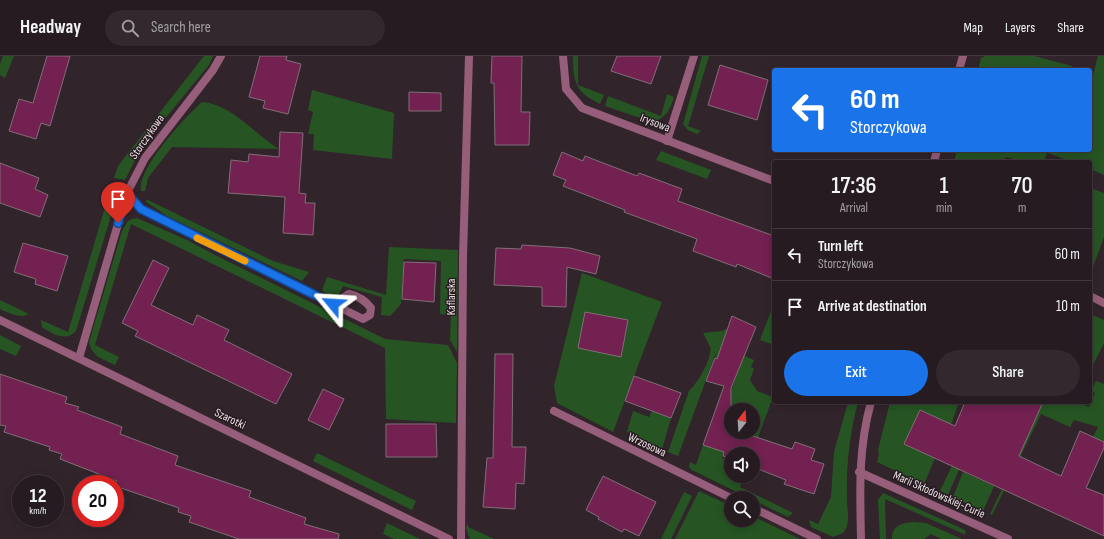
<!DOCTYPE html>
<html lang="en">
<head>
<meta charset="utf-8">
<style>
  :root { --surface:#261b20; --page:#32282d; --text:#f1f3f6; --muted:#a4a1a5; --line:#42393e; --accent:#1a73e8 }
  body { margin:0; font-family:"Sofia Sans Condensed",sans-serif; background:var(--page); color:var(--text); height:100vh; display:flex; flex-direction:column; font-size:15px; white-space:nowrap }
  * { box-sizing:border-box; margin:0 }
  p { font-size:13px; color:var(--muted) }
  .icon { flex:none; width:22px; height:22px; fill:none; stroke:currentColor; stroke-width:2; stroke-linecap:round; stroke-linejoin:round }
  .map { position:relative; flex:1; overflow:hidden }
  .panel { position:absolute; left:772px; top:104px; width:320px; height:244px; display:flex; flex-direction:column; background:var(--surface); border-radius:4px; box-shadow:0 2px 10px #0003,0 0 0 1px var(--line) }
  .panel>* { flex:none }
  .top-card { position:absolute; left:772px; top:12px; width:320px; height:84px; border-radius:4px; box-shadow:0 2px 10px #0003,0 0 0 1px var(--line); background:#1a73e8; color:#fff; overflow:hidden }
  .needle { width:26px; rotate:17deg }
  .tools { position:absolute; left:724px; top:347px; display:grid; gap:8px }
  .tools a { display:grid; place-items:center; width:36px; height:36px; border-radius:50%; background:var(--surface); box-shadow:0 2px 10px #0003,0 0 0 1px var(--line); font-size:20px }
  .speed { position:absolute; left:12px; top:419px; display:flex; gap:8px; font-size:20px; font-weight:700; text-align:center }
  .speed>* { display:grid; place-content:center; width:52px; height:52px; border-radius:50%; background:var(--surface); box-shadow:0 2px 10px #0003,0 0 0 1px var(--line); line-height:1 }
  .speed small { font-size:10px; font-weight:400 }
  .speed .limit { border:6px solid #d22; background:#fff; color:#111 }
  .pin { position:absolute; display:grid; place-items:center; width:34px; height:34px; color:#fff; margin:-41px -17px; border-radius:50% 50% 50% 0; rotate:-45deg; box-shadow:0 0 4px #0007 }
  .pin .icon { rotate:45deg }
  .me { position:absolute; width:44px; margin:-22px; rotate:297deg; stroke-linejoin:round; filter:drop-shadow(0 0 3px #0008) }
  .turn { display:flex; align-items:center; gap:14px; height:84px; padding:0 12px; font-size:18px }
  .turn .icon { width:52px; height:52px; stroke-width:2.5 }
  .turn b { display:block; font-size:28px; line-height:34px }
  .eta { display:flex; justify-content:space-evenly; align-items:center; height:68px; text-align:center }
  .eta b { font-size:24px; font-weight:600; line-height:28px }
  .cta { display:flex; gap:8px; margin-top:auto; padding:8px 12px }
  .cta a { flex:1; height:46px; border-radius:24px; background:var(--accent); color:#fff; font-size:16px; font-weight:600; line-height:46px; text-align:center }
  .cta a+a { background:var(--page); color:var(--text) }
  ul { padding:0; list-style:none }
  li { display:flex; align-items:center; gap:12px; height:52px; padding:0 12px; border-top:1px solid var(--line) }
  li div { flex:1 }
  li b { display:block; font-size:15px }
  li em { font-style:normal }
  header { display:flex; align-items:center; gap:24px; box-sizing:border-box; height:56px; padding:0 20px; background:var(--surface); border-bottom:1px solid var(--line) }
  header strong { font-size:19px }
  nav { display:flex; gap:22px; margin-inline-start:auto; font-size:14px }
  .search { width:280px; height:36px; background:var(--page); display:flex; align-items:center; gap:10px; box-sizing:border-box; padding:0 14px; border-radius:22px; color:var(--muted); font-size:15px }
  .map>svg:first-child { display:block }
</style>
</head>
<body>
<header>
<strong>Headway</strong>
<div class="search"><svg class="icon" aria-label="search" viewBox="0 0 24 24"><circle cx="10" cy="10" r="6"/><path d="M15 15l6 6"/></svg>Search here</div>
<nav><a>Map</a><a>Layers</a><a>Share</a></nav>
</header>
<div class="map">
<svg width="1104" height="483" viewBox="0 0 1104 483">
  <rect width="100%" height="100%" fill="#32242b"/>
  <!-- green -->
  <g fill="#265523">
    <polygon points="3,0 14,0 5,22 0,19 0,8"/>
    <polygon points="204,0 213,0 209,9 141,92 125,124 114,122 118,110"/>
    <path d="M 573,0 L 578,0 L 578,29 L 604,39 L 600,48 C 576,36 573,27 573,0 Z"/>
    <polygon points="702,0 709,0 688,70 701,75 697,78 688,74 683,68"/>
    <polygon points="985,0 1034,0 1072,10 1071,14 978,14 981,2"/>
    <polygon points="1098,0 1104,0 1104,119 1090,113 1090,106 1074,106 1047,97 1044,106 1024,106 1006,101 1004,106 954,106 957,94 1090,94 1090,31"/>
    <polygon points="312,34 394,57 392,103 313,94 314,78 308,78 313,56 308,54"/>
    <path d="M 667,38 L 674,41 C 670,54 666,62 652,66 L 605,50 L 608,40 L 661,60 Z"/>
    <path d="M 202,46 C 233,49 253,77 279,93 L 172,91 L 148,122 L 145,135 L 141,135 C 137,113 185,61 202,46 Z"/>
    <polygon points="661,95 711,114 707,123 656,104"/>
    <polygon points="1093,133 1104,137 1104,181 1090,219 1090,135"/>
    <path d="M 108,141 L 116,143 L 76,275 C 66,286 52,278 42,271 L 41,264 L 68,276 Z"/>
    <polygon points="148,144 273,205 309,216 302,225 167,160 145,145"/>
    <path d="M 137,162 L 187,184 L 213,198 L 385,283 L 448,289 L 457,307 L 456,367 L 386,363 L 385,292 L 131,168 L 95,289 L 119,301 L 115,309 C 103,303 92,301 89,286 L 122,175 L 128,165 L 132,163 Z"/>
    <polygon points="389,191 458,194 457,296 450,284 451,259 440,258 441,205 404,203 401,248 390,260 381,259 382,241 343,230 337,243 322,235 327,221 386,239"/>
    <polygon points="582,217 662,246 613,376 557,347 554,330"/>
    <path d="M 0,244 L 29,258 C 21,263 8,257 0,253 Z"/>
    <polygon points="774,247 774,289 760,284"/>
    <polygon points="1090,258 1104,264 1104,287 1090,315"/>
    <path d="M 725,273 L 736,277 L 731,294 L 754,304 L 751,311 L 754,313 L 750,324 L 757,335 L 773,341 L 752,398 L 741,398 L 748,376 L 753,376 L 753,354 L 734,354 L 721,350 L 731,335 L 739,312 L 715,302 L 717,294 L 678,400 L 668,396 L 689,335 C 697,328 713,302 710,291 C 708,286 705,281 703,277 L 723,275 Z"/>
    <polygon points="0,279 21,290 16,300 0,293"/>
    <polygon points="1096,325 1104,328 1104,386 1093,381 1098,371 1074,364 1070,371 1041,358 992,459 990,458 1018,400 1002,346 1077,346 1089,351 1095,337 1091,335"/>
    <path d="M 848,346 L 858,346 C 849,380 846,412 847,447 C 848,458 850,469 843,477 L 833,481 L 811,471 L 809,464 L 818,468 L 831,441 L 834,396 Z"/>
    <polygon points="890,346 959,346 951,369 920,355 904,388 935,402 924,428 877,406 879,398 878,394"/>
    <polygon points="633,355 649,361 652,355 671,362 662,393 627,376"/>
    <polygon points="975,361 962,407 948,439 940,435"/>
    <polygon points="703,389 724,396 722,402 731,405 731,420 744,420 740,431 793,457 788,461 692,414 689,411 690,406 696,409"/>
    <polygon points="317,397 416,445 412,454 313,405"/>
    <polygon points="963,416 994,430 983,455 953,441"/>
    <polygon points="699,435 731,450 731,464 753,464 753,460 800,483 675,483"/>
    <polygon points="684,436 692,440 671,483 661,483"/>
    <polygon points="883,437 965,474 966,479 885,443 886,483 880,483 878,444"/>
    <polygon points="468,466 468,471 494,483 470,483 466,472"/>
    <path d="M 914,466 L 926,467 L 962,483 L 941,483 L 931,478 L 924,483 L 892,483 C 892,469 902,467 914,466 Z"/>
    <polygon points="387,467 420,483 394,483 383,478"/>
  </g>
  <!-- building -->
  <g fill="#722150" stroke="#806f77">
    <polygon points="47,0 70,0 50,70 41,67 36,83 9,75 19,43 33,47"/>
    <polygon points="260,0 287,0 286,4 301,8 288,58 263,52 265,45 249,41"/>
    <polygon points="492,0 522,0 521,56 530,56 529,89 495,89 494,27 491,27"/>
    <polygon points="617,0 661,0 651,28 611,15"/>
    <polygon points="720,9 768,24 757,64 708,49"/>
    <polygon points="409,36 441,37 441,55 409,55"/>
    <polygon points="280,76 303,77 299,137 306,138 305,147 315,147 313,179 283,177 285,141 228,137 231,104 248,106 249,98 279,101"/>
    <polygon points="562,96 583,105 585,100 637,120 639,117 682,133 678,145 774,180 774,223 737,208 736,211 693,195 697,183 624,156 625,154 563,130 566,124 553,119"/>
    <polygon points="0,107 39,122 35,133 48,139 40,161 0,147"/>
    <polygon points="23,187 68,200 57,235 35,228 36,223 14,216"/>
    <polygon points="522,189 570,192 600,200 596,218 567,211 566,251 542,250 542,231 494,229 496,192 521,193"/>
    <polygon points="153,204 169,212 151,249 193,269 197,259 229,274 224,284 292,318 276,348 135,280 138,275 122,267"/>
    <polygon points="404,206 436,207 434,246 402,243"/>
    <polygon points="585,256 628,264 621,301 578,292"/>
    <polygon points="732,260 756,271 731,332 731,376 741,376 792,393 795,386 815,393 811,404 824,408 814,438 784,428 786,424 753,411 753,398 731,398 731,403 723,400 724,396 703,389 724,330 706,325 715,302 717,303"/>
    <polygon points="495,298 513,298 512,391 526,391 524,428 516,427 515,453 483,451 487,402 493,402"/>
    <polygon points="0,318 67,341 65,347 79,351 77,354 122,371 120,378 178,400 175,409 251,435 249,441 306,462 304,468 339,478 338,483 239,483 189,466 191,460 178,456 179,452 115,430 117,425 60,403 62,398 49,394 50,391 4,376 6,370 0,369"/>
    <polygon points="634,320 681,337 671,362 625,345"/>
    <polygon points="323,333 344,343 329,374 308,364"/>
    <polygon points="965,346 1043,346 1019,400 1061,420 1080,375 1104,386 1104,392 1086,432 1104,439 1104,480 904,388 920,354 955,370"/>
    <polygon points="386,368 436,368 437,401 386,401"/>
    <polygon points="603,420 656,446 639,480 624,473 622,476 598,463 599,461 586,454"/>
  </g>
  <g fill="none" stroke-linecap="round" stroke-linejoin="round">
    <!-- service -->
    <path stroke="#965e7a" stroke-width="8" d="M 127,137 L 141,153 L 363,263 L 370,259 L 371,252 C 365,244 358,240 349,238 L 333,248"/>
    <!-- minor -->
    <g stroke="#965e7a" stroke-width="8">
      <polyline points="563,0 566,33 582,52 774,125"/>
      <polyline points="667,85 694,0"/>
      <polyline points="1090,240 1104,247"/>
      <polyline points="0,264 449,483"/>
      <polyline points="79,302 127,137 145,102 213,14 221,0"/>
      <polyline points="554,355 731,442"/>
      <polyline points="859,416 1008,483"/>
      <polyline points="753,452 817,483"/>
      <polyline points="461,483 463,201 469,0"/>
    </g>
    <!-- tertiary -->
    <g stroke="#965e7a" stroke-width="8">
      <polyline points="959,14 963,0"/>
      <polyline points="934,106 937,94"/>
      <path d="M 861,483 C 860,435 858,393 871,346"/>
    </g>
  </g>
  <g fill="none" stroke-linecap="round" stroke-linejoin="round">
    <!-- route casing -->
    <g stroke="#114b97" stroke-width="10">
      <polyline id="route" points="118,167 127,137 141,153 333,248"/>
    </g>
    <!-- route -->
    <use href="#route" stroke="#1a73e8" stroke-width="7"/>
    <!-- slow -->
    <polyline stroke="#f59e0b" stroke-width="7" points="197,182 245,205"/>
  </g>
  <g text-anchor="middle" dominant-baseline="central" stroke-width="3" stroke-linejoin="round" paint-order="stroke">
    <!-- street labels -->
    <g font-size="12" fill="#eae0e5" stroke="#281a21">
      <text transform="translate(655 67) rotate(21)">Irysowa</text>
      <text transform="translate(147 81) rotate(-55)">Storczykowa</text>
      <text transform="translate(451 241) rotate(-90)">Kaflarska</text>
      <text transform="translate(230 363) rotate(26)">Szarotki</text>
      <text transform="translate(647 389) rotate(25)">Wrzosowa</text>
      <text transform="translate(939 439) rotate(24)">Marii Skłodowskiej-Curie</text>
    </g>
  </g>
</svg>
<div class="tools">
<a><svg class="needle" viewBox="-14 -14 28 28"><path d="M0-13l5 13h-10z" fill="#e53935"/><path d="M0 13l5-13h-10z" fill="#a4a1a5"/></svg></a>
<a><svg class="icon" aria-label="sound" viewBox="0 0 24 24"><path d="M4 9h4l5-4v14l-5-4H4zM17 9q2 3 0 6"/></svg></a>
<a><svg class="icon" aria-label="search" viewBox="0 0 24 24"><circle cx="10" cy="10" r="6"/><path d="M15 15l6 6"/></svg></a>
</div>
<div class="speed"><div>12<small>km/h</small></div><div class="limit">20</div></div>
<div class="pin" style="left:118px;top:167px;background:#d93025"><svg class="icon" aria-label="arrive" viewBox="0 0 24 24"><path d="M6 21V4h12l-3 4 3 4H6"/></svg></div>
<svg class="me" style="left:333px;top:248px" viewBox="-20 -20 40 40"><path d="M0-17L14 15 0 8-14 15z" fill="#1a73e8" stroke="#fff" stroke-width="4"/></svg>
<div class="top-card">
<div class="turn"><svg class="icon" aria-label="left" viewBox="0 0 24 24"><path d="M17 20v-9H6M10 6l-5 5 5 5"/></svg><div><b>60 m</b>Storczykowa</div></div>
</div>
<section class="panel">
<div class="eta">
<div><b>17:36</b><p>Arrival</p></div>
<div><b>1</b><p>min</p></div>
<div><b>70</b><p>m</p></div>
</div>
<ul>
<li><svg class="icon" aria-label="left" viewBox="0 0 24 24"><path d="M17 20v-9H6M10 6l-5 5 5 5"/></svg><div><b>Turn left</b><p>Storczykowa</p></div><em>60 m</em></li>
<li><svg class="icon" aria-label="arrive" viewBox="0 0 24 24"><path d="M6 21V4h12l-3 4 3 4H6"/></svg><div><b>Arrive at destination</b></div><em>10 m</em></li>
</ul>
<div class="cta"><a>Exit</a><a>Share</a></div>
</section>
</div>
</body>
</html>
